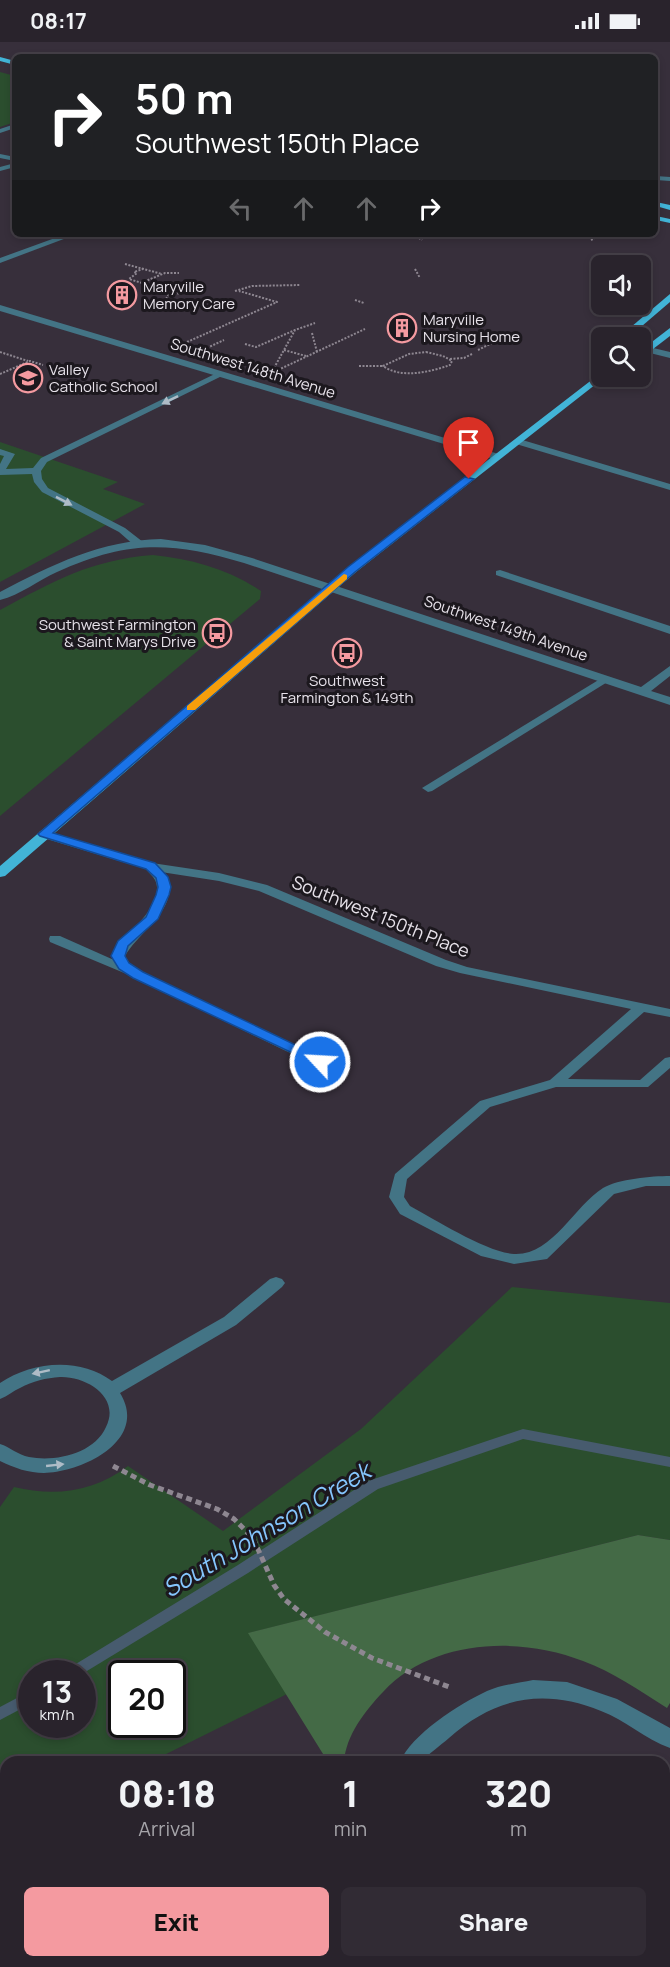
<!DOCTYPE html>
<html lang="en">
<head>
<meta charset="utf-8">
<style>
  :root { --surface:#29232c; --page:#312b34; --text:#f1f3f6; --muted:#a5a4a9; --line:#454048; --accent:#f49aa0 }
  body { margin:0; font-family:Manrope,sans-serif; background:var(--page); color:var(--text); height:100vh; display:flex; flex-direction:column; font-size:22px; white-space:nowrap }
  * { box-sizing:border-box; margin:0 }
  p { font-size:20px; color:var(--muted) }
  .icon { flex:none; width:33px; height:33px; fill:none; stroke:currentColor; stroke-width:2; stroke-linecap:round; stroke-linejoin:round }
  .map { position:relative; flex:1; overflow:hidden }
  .sheet { position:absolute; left:0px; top:1714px; width:670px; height:212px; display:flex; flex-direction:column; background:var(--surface); border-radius:18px 18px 0 0; box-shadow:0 3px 9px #0003,0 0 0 2px var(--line) }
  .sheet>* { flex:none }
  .banner { position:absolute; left:12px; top:12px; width:646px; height:183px; border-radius:9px; box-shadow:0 3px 9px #0003,0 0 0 2px var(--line); background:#202124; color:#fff; overflow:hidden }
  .tools { position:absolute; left:591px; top:213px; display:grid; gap:12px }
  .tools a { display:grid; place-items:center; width:60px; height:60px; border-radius:9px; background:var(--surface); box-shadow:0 3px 9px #0003,0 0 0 2px var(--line); font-size:30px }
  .speed { position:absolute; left:18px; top:1618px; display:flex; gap:12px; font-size:30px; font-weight:700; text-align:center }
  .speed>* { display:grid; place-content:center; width:78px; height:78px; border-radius:50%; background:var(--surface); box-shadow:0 3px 9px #0003,0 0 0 2px var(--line); line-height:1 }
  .speed small { font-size:15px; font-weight:400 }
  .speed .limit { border:3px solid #111; border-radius:9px; background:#fff; color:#111 }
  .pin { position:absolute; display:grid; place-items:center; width:51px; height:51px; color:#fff; margin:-62px -26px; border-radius:50% 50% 50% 0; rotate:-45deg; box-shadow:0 0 6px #0007 }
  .pin .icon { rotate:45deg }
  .me { position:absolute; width:66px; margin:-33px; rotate:295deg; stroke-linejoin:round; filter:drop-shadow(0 0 4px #0008) }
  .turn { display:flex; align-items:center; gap:21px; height:126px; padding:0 24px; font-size:27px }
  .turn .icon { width:78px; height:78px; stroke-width:2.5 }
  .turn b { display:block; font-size:42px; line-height:51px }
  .lanes { display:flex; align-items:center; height:57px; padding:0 24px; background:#0003; justify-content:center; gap:30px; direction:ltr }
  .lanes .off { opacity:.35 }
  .eta { display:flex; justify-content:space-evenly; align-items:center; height:102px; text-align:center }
  .eta b { font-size:36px; font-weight:800; line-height:42px }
  .action { display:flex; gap:12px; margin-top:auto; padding:12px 24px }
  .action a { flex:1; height:69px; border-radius:9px; background:var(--accent); color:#111; font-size:24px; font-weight:800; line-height:69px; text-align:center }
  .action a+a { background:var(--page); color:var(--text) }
  .status { display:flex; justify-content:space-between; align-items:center; height:42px; padding:0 30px; background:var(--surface); direction:ltr }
  .status svg { height:16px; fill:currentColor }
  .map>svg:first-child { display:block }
</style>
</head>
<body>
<div class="status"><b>08:17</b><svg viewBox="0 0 49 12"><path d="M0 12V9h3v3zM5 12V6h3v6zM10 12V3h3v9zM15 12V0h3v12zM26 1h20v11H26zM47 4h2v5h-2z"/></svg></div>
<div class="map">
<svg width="670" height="1925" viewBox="0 0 670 1925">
  <rect width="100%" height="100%" fill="#372f3b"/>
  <!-- green -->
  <g fill="#2b4e2e" fill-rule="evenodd">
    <polygon points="0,30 15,34 15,80 0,85"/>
    <polygon points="0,400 118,440 103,447 145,462 0,540"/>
    <path d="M 153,513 C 192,517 228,527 261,549 L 260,557 L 0,774 L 0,568 C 54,539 90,518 153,513 Z"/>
    <path d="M 512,1245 L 670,1261 L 670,1498 L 638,1493 L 249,1591 L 287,1652 L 150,1720 L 6,1720 L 6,1793 L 0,1795 L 0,1465 L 14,1445 C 55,1455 94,1450 128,1424 L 223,1489 L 361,1387 ZM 32,1632 L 82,1632 L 82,1683 L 32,1683 ZM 122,1632 L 172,1632 L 172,1683 L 122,1683 Z"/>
  </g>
  <!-- forest -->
  <g fill="#446a46">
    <path d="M 638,1493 L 670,1498 L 670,1661 L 667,1666 C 640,1649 613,1630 583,1619 C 520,1594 432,1597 383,1650 C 365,1669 346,1693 344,1720 L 328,1720 L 248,1591 Z"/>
    <polygon points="320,1920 463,1920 459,1925 311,1925"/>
  </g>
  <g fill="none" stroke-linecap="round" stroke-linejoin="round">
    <!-- stream -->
    <g fill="#475b6e" fill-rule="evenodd">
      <polygon points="523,1387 670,1415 670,1425 523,1397 378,1447 248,1531 82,1632 64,1632 66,1628 238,1523 368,1439"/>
      <polygon points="32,1648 32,1661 0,1678 0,1665"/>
    </g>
    <!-- path-far1 -->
    <g stroke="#8e8791" stroke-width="2" stroke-dasharray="2 1.5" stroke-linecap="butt">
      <polyline points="413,192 422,198"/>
      <polyline points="591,198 603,192"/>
      <polyline points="125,222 162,232"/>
      <polyline points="415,227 420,236"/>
      <polyline points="141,241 165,231 179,231"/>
      <polyline points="142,241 129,237 137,231 134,230 143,227"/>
      <polyline points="235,249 252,244 300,243"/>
      <polyline points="166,257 169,252 190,251 200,247 186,244 174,251"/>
      <polyline points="355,258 364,261"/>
      <polyline points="312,291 317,310"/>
      <polyline points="187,300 277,260 239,249"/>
      <polyline points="245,302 256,305 295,288"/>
      <polyline points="207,306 224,298"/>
      <polyline points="284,308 306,314"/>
      <polyline points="478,308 496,299"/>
      <polyline points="0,310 28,319"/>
      <path d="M 426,310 L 443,314 L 452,319 L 450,323 C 430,330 401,337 383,324 L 409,312 Z"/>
      <polyline points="450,317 464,316 472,312"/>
      <polyline points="359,324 383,324"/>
      <polyline points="274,326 295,288 315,281"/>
      <polyline points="278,328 365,287"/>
      <polyline points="0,332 30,319 43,323"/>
    </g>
    <!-- path -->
    <polyline stroke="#8e8791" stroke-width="5" stroke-dasharray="6 4" stroke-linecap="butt" points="113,1424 150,1443 217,1467 234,1477 253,1496 274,1543 284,1557 325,1590 372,1616 452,1646"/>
    <!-- lane -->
    <g fill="#437485" fill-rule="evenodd">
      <polygon points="438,13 451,15 435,15"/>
      <polygon points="15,82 15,86 0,91 0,87"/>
      <polygon points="0,112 15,115 15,119 0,116"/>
      <polygon points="15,121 15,125 0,129 0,125"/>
      <polygon points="656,134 670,135 670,139 656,138"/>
      <polygon points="66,192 77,192 0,221 0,216"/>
      <polygon points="649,305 670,310 670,316 646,310 645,308"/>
      <polygon points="219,330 226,332 47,420 41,429 42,437 48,446 125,486 143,500 143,504 135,504 119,490 42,450 34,440 32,432 0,433 0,422 4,414 0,413 0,407 15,412 6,427 33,426 41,416"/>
      <polygon points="519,397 670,442 670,448 516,402 514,400"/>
      <polygon points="605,634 610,637 609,639 432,749 428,750 422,746"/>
      <path d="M 44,788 L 152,821 L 219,831 L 267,843 L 446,918 L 467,925 L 670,967 L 670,975 L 644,970 L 568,1037 L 640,1038 L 665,1016 L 670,1015 L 670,1026 L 648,1045 L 556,1045 L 490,1065 L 407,1137 L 404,1155 L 410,1164 C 436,1178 486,1210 514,1212 C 552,1214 574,1164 603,1146 C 618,1137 652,1134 670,1134 L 670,1144 L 646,1144 L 614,1152 L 547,1217 L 514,1222 L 481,1214 L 400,1172 L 389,1155 L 395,1132 L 480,1059 L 550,1038 L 631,967 L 460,931 L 436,924 L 259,849 L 219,839 L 161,830 C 188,861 139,889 125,914 L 129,921 L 143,930 L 325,1017 L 327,1020 L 325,1023 L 315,1023 L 129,933 L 50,900 L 49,897 L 50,894 L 60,894 L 114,918 L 111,914 C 124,893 167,862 155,838 C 153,834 148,830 146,827 L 40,795 L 38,792 L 40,789 Z"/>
    </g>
    <!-- street -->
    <g fill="#437485" fill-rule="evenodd">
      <polygon points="0,263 502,413 503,415 494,417 0,269"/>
      <path d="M 161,497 L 205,503 L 252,516 L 641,645 L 670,624 L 670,634 L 651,649 L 670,655 L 670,663 L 244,521 C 171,499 127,498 57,530 C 39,538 20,553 0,558 L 0,550 C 51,523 102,498 161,497 Z"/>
      <polygon points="500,528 670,584 670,592 496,533 496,529"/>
      <path d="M 276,1235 L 282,1237 L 285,1241 L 282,1245 L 236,1283 L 120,1351 C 149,1398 83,1430 44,1431 C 29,1431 14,1426 0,1419 L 0,1402 C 10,1405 18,1413 29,1415 C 55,1420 94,1412 106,1385 C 121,1355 86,1334 60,1335 C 46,1336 33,1339 20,1346 C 13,1349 8,1354 0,1357 L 0,1341 C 32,1319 80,1315 112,1339 L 224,1275 L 270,1237 Z"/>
      <path d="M 533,1638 L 567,1640 L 617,1657 L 670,1686 L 670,1706 C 645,1697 625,1678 601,1669 C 544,1646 495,1655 449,1696 C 440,1704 429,1711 422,1720 L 400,1720 C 411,1693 459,1662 487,1649 C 500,1643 518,1641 533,1638 Z"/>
      <polygon points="188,1920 219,1920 216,1925 185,1925"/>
    </g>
    <!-- primary -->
    <g fill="#42b4d7" fill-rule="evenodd">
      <polygon points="0,15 15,19 15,23 0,19"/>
      <polygon points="656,160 670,163 670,168 656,164"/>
      <polygon points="656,174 670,177 670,181 656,178"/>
      <polygon points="670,252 670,260 628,296 618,296"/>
      <polygon points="670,286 670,294 640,317 640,309"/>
      <polygon points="602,330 602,334 605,335 356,530 5,834 0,835 0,824 348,526"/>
    </g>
  </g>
  <!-- one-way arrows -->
  <defs><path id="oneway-solid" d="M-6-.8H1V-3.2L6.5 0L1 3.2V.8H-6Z" transform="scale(1.5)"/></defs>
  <g fill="#aebcc7">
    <use href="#oneway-solid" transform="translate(170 358) rotate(154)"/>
    <use href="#oneway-solid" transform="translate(64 459) rotate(27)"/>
    <use href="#oneway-solid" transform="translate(41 1330) rotate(168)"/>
    <use href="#oneway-solid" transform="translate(55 1423) rotate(-6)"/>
  </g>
  <!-- route -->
  <polygon fill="#1a73e8" stroke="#114b97" stroke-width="1.5" points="465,435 474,437 355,530 53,791 155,821 168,835 171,845 169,853 158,877 128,904 125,914 129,921 143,930 325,1017 327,1020 320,1024 133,936 119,927 111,914 118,899 146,875 156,853 158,845 156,836 146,827 40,794 38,792 348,525"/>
  <!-- slow -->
  <polygon fill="#f59e0b" points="344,532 347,533 347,537 195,668 187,668 187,664"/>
  <!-- icons -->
  <defs>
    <g id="building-ring" transform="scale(1.5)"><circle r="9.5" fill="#1c181e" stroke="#f49aa0" stroke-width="1.5"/><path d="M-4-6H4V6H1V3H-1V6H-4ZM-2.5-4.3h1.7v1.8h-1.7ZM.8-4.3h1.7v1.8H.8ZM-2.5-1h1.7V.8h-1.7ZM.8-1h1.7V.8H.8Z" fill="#f49aa0"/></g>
    <g id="school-ring" transform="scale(1.5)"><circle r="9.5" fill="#1c181e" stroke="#f49aa0" stroke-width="1.5"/><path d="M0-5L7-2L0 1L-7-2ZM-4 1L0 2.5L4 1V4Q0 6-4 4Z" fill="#f49aa0"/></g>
    <g id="bus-ring" transform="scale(1.5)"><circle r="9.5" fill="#1c181e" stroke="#f49aa0" stroke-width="1.5"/><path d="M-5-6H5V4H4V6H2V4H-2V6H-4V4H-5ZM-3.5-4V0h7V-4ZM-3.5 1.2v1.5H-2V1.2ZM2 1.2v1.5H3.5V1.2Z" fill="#f49aa0"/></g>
  </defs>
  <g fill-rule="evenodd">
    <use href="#building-ring" x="122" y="253"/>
    <use href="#building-ring" x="402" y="286"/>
    <use href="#school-ring" x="28" y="336"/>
    <use href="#bus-ring" x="217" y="591"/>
    <use href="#bus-ring" x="347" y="611"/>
  </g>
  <g text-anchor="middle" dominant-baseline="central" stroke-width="6" stroke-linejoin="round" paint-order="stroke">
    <!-- far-poi labels -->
    <g font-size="15" fill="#e7e2ea" stroke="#1c181e" text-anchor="start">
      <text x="143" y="244">Maryville<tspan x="143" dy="17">Memory Care</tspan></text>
      <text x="423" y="277">Maryville<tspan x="423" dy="17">Nursing Home</tspan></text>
      <text x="49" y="327">Valley<tspan x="49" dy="17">Catholic School</tspan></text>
      <text x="196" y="582" text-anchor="end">Southwest Farmington<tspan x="196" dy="17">&amp; Saint Marys Drive</tspan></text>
      <text x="347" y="638" text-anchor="middle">Southwest<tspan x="347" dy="17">Farmington &amp; 149th</tspan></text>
    </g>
    <!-- far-street labels -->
    <g font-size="15" fill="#e7e2ea" stroke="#1c181e">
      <text transform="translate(253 326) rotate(17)">Southwest 148th Avenue</text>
      <text transform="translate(506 586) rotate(19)">Southwest 149th Avenue</text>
    </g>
    <!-- street labels -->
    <g font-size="18" fill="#e7e2ea" stroke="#1c181e">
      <text transform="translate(381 874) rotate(22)">Southwest 150th Place</text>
    </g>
    <!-- near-water labels -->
    <g font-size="24" font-style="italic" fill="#85c6fd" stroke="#1c181e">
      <text transform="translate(266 1487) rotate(-31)">South Johnson Creek</text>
    </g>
  </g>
</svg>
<div class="tools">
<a><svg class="icon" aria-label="sound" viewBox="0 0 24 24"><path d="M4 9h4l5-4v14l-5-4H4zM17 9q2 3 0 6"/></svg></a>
<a><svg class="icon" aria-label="search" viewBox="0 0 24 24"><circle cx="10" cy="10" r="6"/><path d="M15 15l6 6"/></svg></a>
</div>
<div class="speed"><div>13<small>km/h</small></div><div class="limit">20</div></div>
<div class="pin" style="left:469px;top:437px;background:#d93025"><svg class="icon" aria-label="arrive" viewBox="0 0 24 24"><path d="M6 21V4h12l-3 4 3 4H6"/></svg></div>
<svg class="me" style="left:320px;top:1020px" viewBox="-20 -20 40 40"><circle r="17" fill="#1a73e8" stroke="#fff" stroke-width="3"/><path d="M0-11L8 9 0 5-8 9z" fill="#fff"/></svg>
<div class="banner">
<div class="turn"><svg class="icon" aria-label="right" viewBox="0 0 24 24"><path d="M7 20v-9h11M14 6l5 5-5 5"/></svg><div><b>50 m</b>Southwest 150th Place</div></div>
<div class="lanes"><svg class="icon off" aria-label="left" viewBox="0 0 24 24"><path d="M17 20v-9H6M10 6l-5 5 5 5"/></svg><svg class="icon off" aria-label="ahead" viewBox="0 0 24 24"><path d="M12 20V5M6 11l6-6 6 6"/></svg><svg class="icon off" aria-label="ahead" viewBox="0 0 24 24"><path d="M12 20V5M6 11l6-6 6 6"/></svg><svg class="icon" aria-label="right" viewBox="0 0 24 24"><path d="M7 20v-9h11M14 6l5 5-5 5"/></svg></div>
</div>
<section class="sheet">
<div class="eta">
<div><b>08:18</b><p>Arrival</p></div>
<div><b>1</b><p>min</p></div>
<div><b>320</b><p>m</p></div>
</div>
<div class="action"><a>Exit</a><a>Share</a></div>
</section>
</div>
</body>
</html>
